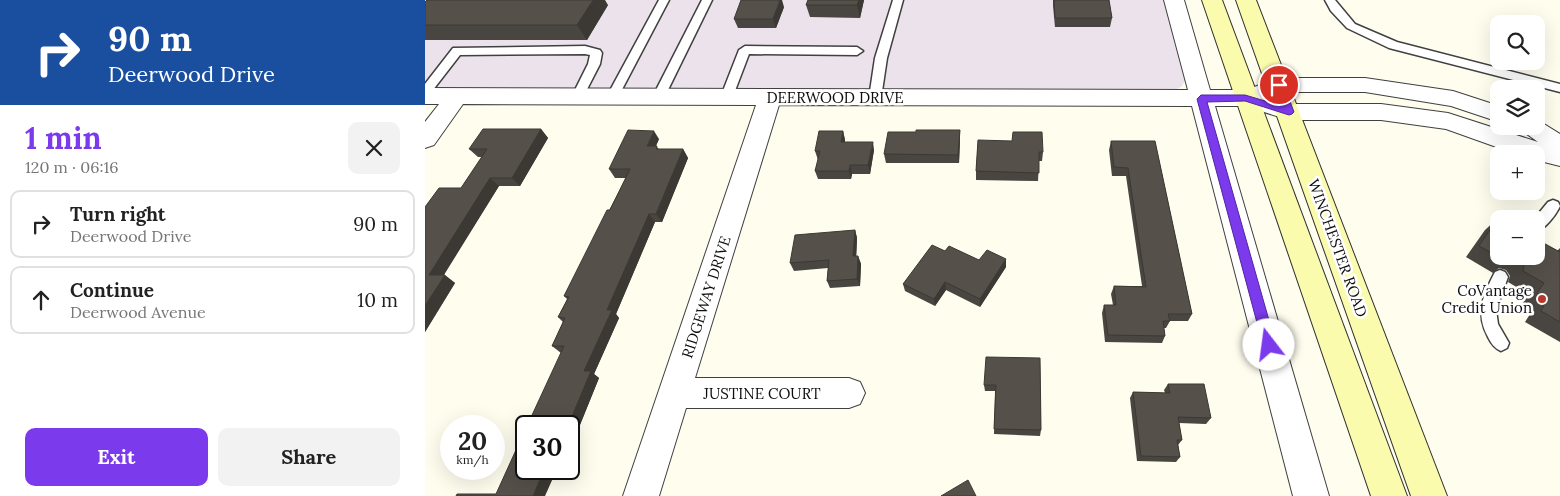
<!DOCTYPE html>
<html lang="en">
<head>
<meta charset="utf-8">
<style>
  :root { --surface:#fff; --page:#f2f2f2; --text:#222; --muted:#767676; --line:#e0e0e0; --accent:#7c3aed }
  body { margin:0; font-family:Lora,serif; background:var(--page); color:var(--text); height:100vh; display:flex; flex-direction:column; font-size:19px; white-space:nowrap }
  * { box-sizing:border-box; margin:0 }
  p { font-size:16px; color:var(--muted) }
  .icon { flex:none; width:28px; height:28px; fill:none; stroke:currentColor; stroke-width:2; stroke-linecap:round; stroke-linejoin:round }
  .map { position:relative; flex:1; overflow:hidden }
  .side { display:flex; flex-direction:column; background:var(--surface); width:425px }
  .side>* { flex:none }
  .hud { background:#1a4fa0; color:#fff; overflow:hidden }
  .tools { position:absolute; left:1065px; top:15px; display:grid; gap:10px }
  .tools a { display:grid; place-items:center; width:55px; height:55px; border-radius:10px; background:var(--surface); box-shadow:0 5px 20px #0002; font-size:25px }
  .speed { position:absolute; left:15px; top:415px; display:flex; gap:10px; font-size:25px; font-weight:700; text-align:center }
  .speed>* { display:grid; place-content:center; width:65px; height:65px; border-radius:50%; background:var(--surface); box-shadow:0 5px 20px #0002; line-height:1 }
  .speed small { font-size:12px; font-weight:400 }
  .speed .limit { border:2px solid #111; border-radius:8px; background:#fff; color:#111 }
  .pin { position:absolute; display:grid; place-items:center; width:42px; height:42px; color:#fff; margin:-21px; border:2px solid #fff; border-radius:50%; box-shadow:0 1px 5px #0007 }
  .me { position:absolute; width:55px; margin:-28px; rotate:345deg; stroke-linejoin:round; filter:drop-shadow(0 0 4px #0008) }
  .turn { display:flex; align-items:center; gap:18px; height:105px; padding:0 25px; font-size:22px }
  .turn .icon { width:65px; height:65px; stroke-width:2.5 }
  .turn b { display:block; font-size:35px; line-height:42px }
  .round { display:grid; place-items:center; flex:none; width:52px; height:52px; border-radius:10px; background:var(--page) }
  .headline { display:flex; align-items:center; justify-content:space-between; height:85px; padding:0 25px }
  h1 { font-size:30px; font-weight:800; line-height:38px; color:var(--accent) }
  .primary-button { display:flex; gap:10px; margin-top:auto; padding:10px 25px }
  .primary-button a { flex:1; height:58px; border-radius:10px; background:var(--accent); color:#fff; font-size:20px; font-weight:800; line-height:58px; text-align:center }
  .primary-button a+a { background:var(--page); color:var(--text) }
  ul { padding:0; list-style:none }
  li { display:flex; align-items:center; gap:15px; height:68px; margin:0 10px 8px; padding:0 15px; border:2px solid var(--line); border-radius:10px }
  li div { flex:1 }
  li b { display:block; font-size:19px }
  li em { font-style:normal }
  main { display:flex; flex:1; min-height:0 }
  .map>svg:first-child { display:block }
</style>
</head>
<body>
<main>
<section class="side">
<div class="hud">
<div class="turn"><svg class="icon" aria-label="right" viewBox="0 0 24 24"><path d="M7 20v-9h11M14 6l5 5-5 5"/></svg><div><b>90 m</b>Deerwood Drive</div></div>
</div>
<div class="headline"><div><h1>1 min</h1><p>120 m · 06:16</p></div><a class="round"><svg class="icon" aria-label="close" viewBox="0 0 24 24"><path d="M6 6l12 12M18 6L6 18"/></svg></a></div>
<ul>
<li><svg class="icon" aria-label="right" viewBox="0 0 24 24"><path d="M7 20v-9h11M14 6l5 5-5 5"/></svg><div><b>Turn right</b><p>Deerwood Drive</p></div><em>90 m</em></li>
<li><svg class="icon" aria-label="ahead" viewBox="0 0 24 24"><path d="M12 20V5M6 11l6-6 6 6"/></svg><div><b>Continue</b><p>Deerwood Avenue</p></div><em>10 m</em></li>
</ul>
<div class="primary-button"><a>Exit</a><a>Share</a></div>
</section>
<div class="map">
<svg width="1135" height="496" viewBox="0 0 1135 496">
  <rect width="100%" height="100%" fill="#fefdee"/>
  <!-- industrial -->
  <polygon fill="#ece2eb" points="0,0 741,0 760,81 756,87 747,91 0,87"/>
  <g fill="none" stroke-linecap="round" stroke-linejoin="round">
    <!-- lane casing -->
    <g stroke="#404040" stroke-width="3">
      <g id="lane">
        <polygon points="234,0 244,0 192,99 184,99 182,96"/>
        <polygon points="277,0 287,0 240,96 234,100 230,99 228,96"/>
        <polygon points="468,0 478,0 462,58 456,98 450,102 444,98 450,58"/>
        <polygon points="900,0 910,0 930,24 972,42 1135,84 1135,92 964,48 922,28 906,11"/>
        <polygon points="160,46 175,50 177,53 175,64 157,99 153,100 147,96 163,64 165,55 160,54 35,55 4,95 0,96 0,84 28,48"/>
        <polygon points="320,46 432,47 438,51 432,55 324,54 308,96 302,100 298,99 296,96 314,50"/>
        <path d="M 1128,200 L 1133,202 L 1135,206 C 1131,215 1120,229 1111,232 L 1111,219 L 1109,219 L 1123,202 Z"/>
        <path d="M 1075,270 L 1080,272 L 1083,277 L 1071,310 L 1073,324 L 1084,343 L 1082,348 L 1076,351 C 1069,348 1066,343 1063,337 C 1050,313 1058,295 1070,272 Z"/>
      </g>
    </g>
    <!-- street casing -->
    <g stroke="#404040" stroke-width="2">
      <polygon id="street" points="739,0 759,0 785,90 821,90 854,78 940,78 1028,91 1074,106 1074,122 1026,106 940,92 857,92 844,97 865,104 956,104 1023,113 1113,142 1099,132 1095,126 1111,126 1111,119 1135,134 1135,166 1111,160 1111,154 1091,154 1021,129 956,120 864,120 820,106 790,106 904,496 868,496 767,106 354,105 270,378 424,378 435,382 440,393 435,404 424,408 261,408 234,496 198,496 331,105 38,104 9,145 0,148 0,122 14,104 0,104 0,88 763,90"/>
    </g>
    <!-- secondary casing -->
    <g stroke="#2f2f2f" stroke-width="2">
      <g id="secondary">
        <polygon points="777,0 797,0 982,496 946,496"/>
        <polygon points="811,0 831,0 1022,496 986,496"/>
      </g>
    </g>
    <!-- lane -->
    <use href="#lane" fill="#fff" fill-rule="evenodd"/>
    <!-- street -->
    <use href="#street" fill="#fff" fill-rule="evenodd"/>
    <!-- secondary -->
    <use href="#secondary" fill="#fafbac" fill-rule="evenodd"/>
  </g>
  <!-- wall -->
  <g fill="#494540">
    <polygon points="383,0 439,0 435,18 385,17 381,5"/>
    <polygon points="628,0 684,0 687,18 685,27 630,27 628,6"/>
    <polygon points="0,2 183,5 162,40 0,40"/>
    <polygon points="359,7 351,28 313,28 309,19"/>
    <polygon points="116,129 123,138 95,186 74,186 19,275 30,283 0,332 0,207 36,188 57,157 53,157 44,149"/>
    <polygon points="535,130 535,139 534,163 461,163 459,154 491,132"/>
    <polygon points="418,131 420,140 420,142 449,150 445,174 427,174 426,179 393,179 390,171 393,160 390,151"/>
    <polygon points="234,139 231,146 234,149 258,149 263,158 237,222 230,222 191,314 194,318 169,374 174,378 144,452 144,426 136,353 127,346 138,322 133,317 142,299 139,296 201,178 190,178 184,169"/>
    <polygon points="553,140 618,152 617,161 614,161 613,181 551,180 551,171"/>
    <polygon points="686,141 730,141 767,314 763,321 745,321 741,328 739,328 740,336 737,343 680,342 677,313 679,305 688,305 686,294 689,286 717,286 701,176 687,176 684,150"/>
    <polygon points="1073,218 1132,251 1135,248 1135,342 1100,322 1107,311 1097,304 1103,294 1083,282 1085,276 1081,270 1074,268 1068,273 1041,257 1060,230"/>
    <polygon points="430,230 432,238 431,256 433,256 436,264 435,286 405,288 402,281 403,268 369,271 365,263"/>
    <polygon points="520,251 554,260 581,259 581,267 555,307 521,290 510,306 480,291 478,284"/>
    <polygon points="615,358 616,430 615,436 569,434 570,391 560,391 559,385"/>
    <polygon points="743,384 786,418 781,424 754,423 757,440 753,445 755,457 751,462 712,461 705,398 708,392 740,393 739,390"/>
  </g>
  <!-- shaded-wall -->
  <g fill="#3c3834">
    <polygon points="168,0 180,0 183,5 162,40 152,25"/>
    <polygon points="355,0 357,0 359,7 351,28 348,19"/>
    <polygon points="434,0 439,0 435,18 432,5"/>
    <polygon points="116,129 123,138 95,186 87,178"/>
    <polygon points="535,130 535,139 534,163 533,155"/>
    <polygon points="229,131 234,139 227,154 222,146"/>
    <polygon points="418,131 420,140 418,150 416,142"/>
    <polygon points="448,142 449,150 445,174 443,165"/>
    <polygon points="258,149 263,158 237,222 231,214"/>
    <polygon points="425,165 427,174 426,179 424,171"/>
    <polygon points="65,178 74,186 14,282 4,275"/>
    <polygon points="224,214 230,222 191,314 194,318 169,374 174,378 144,452 144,426 143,426 159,371 182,310"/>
    <polygon points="430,230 432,238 431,264 428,256"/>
    <polygon points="433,256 436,264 435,286 432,279"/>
    <polygon points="581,259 581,267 555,307 555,299"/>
    <polygon points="20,275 30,283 0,332 0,306"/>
    <polygon points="520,282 521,290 510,306 509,299"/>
    <polygon points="119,469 132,469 120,496 108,496"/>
  </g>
  <!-- building -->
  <g fill="#55504a" stroke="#3c3834">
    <polygon points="2,0 168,0 152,25 0,25 0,2"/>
    <polygon points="316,0 355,0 348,19 309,19"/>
    <polygon points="383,0 434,0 432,5 381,5"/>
    <polygon points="629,0 684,0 687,18 630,18"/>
    <polygon points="58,129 116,129 87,178 65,178 4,275 20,275 0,306 0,207 14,188 36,188 62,149 44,149"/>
    <polygon points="203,130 229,131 222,146 232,146 231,149 258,149 231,214 224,214 182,310 187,310 159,371 166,371 143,426 102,426 139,346 127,346 140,318 133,317 144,297 139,296 182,210 185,210 205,169 184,169"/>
    <polygon points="491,130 535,130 533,155 459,154 463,132 491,132"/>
    <polygon points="394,131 418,131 416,142 448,142 443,165 425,165 424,171 390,171 395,151 390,151"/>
    <polygon points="588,132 617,132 618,152 614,152 614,173 551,171 553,140 587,141"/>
    <polygon points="686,141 730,141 767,314 743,314 745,321 738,321 740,336 683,335 679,305 691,305 689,286 721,287 703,168 689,167"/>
    <polygon points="1073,218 1075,219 1074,219 1074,256 1111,256 1111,239 1135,252 1135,322 1116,311 1122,300 1112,293 1119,283 1098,271 1099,265 1095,259 1088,257 1082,261 1054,246"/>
    <polygon points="430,230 428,256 433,256 432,279 402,281 404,260 365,263 370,235"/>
    <polygon points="507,245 520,251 524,246 554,260 562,250 581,259 555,299 520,282 509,299 478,284"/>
    <polygon points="561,357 615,358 616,430 569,429 571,385 559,385"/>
    <polygon points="743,384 779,384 786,418 753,417 757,440 752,440 755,457 716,456 708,392 745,393"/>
    <polygon points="101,428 101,469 119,469 108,496 31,496 32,494 71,494"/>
    <polygon points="543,480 551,496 516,496"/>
  </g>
  <!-- route -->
  <polygon fill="#7c3aed" stroke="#51269a" points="854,82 859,85 869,112 867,114 864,115 820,101 782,102 851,345 849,349 844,350 840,349 838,345 772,99 776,95 820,95 857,106 850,85"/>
  <!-- markers -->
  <circle fill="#b7372b" stroke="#fff" stroke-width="2" cx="1117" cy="299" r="5"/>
  <g text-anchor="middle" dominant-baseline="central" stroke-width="5" stroke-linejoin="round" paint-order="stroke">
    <!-- street labels -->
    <g font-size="15" fill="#0d0d0d" stroke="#fff">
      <text x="410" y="97">DEERWOOD DRIVE</text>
      <text transform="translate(913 248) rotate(70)">WINCHESTER ROAD</text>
      <text transform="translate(281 297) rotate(-72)">RIDGEWAY DRIVE</text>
      <text x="337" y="393">JUSTINE COURT</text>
    </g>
    <!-- poi labels -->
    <g font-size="15" fill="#0d0d0d" stroke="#fff" text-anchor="end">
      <text x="1107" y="290">CoVantage<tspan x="1107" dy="17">Credit Union</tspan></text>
    </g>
  </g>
</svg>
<div class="tools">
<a><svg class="icon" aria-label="search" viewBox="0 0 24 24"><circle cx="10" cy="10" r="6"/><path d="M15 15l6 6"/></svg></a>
<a><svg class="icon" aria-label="layers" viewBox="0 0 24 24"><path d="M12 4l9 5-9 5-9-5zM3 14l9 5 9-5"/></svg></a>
<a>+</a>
<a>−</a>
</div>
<div class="speed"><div>20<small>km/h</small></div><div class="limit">30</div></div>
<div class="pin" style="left:854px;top:85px;background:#d93025"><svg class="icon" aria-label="arrive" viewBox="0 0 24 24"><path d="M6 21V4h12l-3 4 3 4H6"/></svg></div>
<svg class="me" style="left:844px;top:345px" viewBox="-20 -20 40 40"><circle r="19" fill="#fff"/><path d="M0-13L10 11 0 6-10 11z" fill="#7c3aed"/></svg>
</div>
</main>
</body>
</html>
